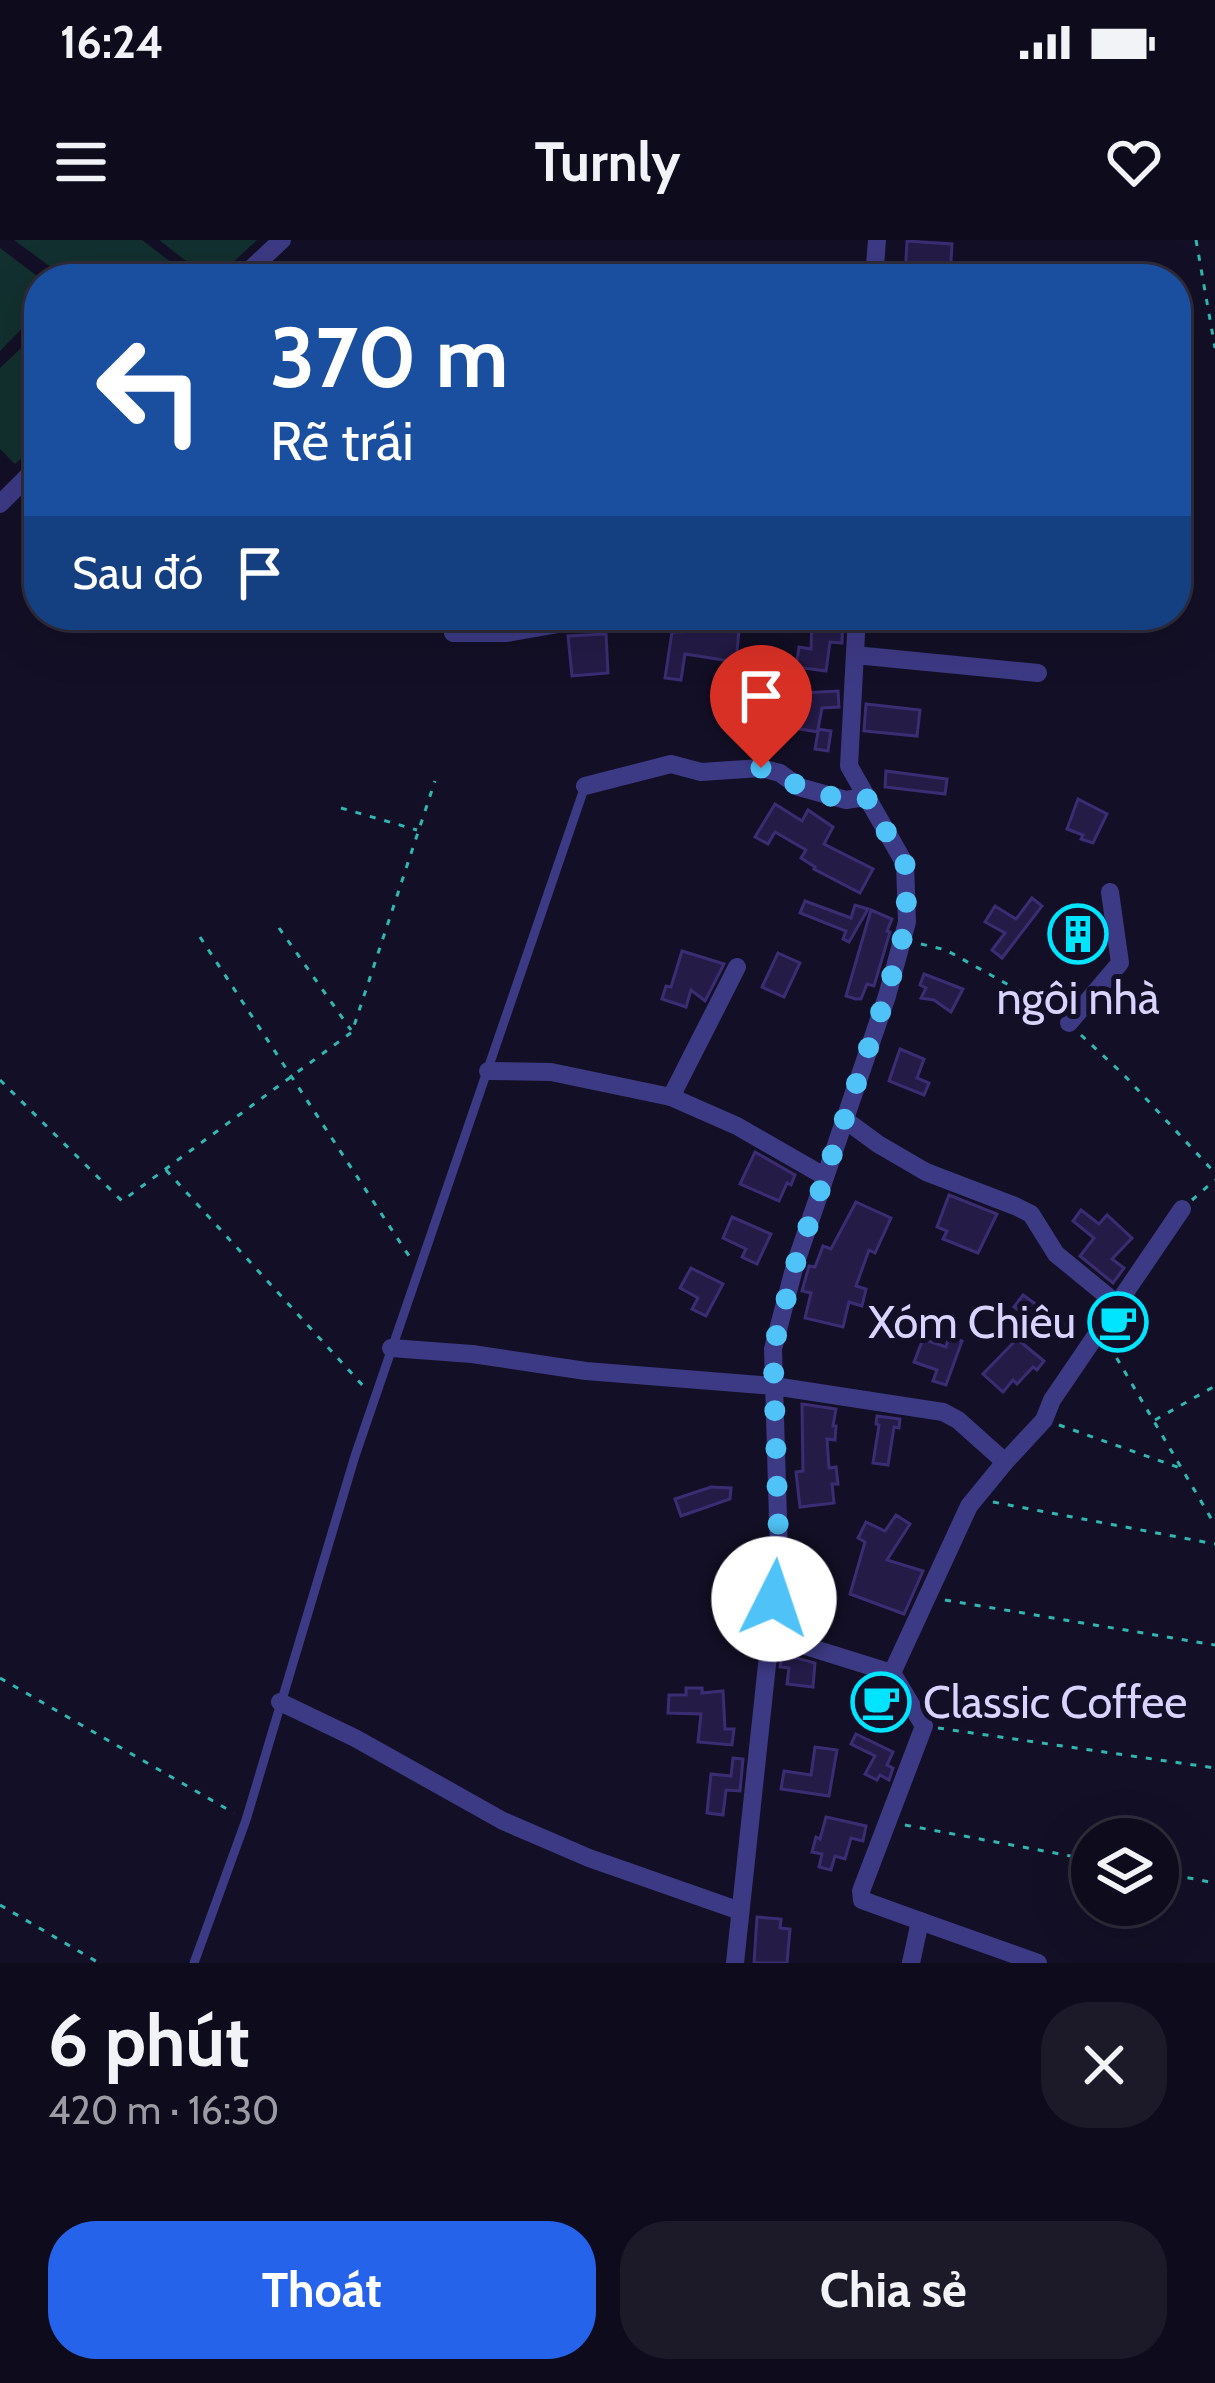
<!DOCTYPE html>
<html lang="vi">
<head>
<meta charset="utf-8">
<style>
  :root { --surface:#0e0b1c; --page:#1c1929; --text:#f1f3f6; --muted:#9b9ba3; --line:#2e2b3b; --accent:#2563eb }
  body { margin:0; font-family:Cabin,sans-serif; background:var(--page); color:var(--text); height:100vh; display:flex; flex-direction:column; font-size:45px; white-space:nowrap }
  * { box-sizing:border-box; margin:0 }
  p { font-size:39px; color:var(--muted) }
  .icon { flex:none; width:66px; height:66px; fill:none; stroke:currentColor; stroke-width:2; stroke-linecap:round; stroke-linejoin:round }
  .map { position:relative; height:1723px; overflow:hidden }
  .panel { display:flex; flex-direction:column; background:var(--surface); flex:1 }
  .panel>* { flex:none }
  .top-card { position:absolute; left:24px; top:24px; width:1167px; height:366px; border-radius:48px; box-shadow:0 12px 48px #0002,0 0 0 3px var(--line); background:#1a4fa0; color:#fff; overflow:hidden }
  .fabs { position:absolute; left:1071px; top:1578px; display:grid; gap:24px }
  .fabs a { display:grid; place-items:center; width:108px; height:108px; border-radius:50%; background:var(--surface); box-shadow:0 12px 48px #0002,0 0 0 3px var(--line); font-size:60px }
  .pin { position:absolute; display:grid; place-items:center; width:102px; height:102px; color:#fff; margin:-123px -51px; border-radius:50% 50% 50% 0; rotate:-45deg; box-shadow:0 0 12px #0007 }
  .pin .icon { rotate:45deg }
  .me { position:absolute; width:132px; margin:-66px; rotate:4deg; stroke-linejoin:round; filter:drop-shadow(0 0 9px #0008) }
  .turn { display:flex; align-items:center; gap:42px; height:252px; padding:0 48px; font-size:54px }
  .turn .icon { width:156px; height:156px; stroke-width:2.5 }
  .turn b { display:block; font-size:84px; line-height:102px }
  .then { display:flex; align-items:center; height:114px; padding:0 48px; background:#0003; gap:24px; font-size:45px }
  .round { display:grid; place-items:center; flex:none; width:126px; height:126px; border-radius:48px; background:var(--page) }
  .summary { display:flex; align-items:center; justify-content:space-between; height:204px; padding:0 48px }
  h1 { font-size:72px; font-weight:800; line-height:90px }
  .cta { display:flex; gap:24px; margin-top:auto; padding:24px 48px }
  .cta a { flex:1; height:138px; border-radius:48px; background:var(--accent); color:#fff; font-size:48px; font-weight:800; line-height:138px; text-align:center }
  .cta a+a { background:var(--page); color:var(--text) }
  .status { display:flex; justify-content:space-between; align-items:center; height:84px; padding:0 60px; background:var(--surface); direction:ltr }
  .status svg { height:33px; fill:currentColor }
  header { display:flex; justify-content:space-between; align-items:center; height:156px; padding:0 48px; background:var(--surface); font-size:54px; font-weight:800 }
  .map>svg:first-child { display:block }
</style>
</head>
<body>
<div class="status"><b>16:24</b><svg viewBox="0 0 49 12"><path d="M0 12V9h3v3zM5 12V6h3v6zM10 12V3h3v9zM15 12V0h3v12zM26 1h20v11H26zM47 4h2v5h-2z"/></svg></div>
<header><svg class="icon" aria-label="menu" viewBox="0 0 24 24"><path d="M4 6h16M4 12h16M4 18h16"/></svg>Turnly<svg class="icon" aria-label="heart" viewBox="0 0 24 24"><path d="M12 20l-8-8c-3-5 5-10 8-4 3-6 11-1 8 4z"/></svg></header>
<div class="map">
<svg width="1215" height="1723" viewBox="0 0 1215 1723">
  <rect width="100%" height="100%" fill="#130f26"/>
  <!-- green -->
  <g fill="#12302f">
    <polygon points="14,0 142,0 193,39 67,39"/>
    <polygon points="159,0 257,0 215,39 209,39"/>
    <polygon points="0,8 41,39 39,71 0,111"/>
    <polygon points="39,91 39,203 15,224 0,209 0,128"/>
  </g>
  <!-- building -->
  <g fill="#241b47" stroke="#3b2d73" stroke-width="3">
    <polygon points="907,1 952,4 950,39 905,39"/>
    <polygon points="840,376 843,376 842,403 830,402 826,431 796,427 799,407 811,409 812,378 839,379"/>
    <polygon points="739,390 736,422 685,414 681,440 665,438 672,392"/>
    <polygon points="606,394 608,433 572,436 568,396"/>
    <polygon points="838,451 839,467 822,468 818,489 831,491 828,511 815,509 818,492 800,489 804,469 783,470 783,454"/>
    <polygon points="866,464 920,470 917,496 864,491"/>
    <polygon points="886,531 947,539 945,554 885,547"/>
    <polygon points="1078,559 1107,574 1093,603 1081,599 1083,595 1067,589"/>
    <polygon points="775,564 802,581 808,570 833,587 824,604 873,629 860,653 814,629 815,627 801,618 806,610 775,592 768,604 755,597"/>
    <polygon points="1032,658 1042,666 1002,718 992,710 1005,693 985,682 995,666 1016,679"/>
    <polygon points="805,661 851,678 855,665 868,669 849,702 843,699 846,691 800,673"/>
    <polygon points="871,670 892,679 887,691 890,692 874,746 867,744 861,759 856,759 846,756"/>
    <polygon points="682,711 724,724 705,761 691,750 686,767 662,759 666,746 671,747"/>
    <polygon points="778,713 800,723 784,757 762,747"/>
    <polygon points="924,734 963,749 951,772 934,760 921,758 926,748 920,745"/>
    <polygon points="900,809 924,819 917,838 929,843 924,855 889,841"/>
    <polygon points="755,912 795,935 791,945 787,943 779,961 740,944"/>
    <polygon points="949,955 997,974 978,1013 943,999 947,991 937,987"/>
    <polygon points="856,962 891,978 875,1013 869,1010 856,1046 866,1049 862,1066 849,1062 843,1087 805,1078 811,1053 802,1051 809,1026 815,1027 823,1006 831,1009"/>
    <polygon points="1081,970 1099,984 1107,975 1132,998 1112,1019 1124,1028 1113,1043 1080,1016 1094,998 1073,981"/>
    <polygon points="732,977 771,994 757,1024 742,1017 746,1009 723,998"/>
    <polygon points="691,1028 723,1044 706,1076 692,1069 698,1058 680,1048"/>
    <polygon points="1023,1055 1069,1088 1060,1101 1014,1067"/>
    <polygon points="949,1096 962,1101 946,1145 933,1141 937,1130 914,1122 923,1099 946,1107"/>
    <polygon points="1017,1099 1044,1121 1037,1130 1033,1127 1017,1144 1013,1140 1003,1152 983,1134"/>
    <polygon points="802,1164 836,1169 833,1186 836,1186 835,1200 827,1199 829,1228 836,1227 838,1244 832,1244 834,1263 800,1267 796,1232 803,1231"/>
    <polygon points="877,1176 900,1179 899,1188 894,1187 888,1225 873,1223 879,1185 876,1184"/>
    <polygon points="711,1247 731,1248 730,1259 681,1276 675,1259"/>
    <polygon points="896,1275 910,1284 887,1320 923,1331 904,1374 850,1354 865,1302 858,1298 866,1282 885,1291"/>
    <polygon points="782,1414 815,1423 813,1447 787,1444 789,1428 780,1427"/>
    <polygon points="686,1448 702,1448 702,1453 723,1451 725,1489 734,1489 732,1505 698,1502 701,1474 668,1473 669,1455 686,1455"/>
    <polygon points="856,1494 893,1512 887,1525 893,1528 889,1540 880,1535 877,1540 865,1534 875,1516 851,1504"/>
    <polygon points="815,1507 837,1510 829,1556 781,1549 784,1531 811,1535"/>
    <polygon points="733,1518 743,1519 740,1551 726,1550 723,1575 707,1573 711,1534 731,1536"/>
    <polygon points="826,1577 866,1586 863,1601 851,1598 845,1619 835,1616 831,1630 819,1627 822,1614 812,1612 816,1597 820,1599"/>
    <polygon points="757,1677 781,1679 780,1688 790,1689 787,1723 754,1723"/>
  </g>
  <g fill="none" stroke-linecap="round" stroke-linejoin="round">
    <!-- path -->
    <g stroke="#2fb8b0" stroke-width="3" stroke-dasharray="6 9" stroke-linecap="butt">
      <polyline points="1196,0 1215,108"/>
      <polyline points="341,568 417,590"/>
      <polyline points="279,688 351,790"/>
      <polyline points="200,697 411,1019"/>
      <polyline points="921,704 946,710 1057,772"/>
      <polyline points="1081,795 1124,835 1215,933"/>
      <polyline points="0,840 122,961 352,792 435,541"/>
      <polyline points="166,930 366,1149"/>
      <polyline points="1192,960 1215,940"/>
      <polyline points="1109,1105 1215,1285"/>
      <polyline points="1155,1180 1215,1146"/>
      <polyline points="1059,1185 1180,1228"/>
      <polyline points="993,1262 1215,1304"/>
      <polyline points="945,1360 1215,1405"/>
      <polyline points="0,1438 234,1573"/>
      <polyline points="938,1488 1215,1528"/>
      <polyline points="905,1585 1092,1620"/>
      <polyline points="1158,1632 1215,1643"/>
      <polyline points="0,1665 99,1723"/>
    </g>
    <!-- lane -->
    <polyline stroke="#3d3a85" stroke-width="9" points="194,1723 246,1580 355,1216 585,546"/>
    <!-- street -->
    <g stroke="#3d3a85" stroke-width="18">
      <polyline points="240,39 282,0"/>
      <polyline points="874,39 877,0"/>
      <polyline points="0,264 39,225"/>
      <polyline points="457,375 453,393 507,393 570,382 758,375"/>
      <polyline points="855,415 1038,433"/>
      <polyline points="585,546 671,524 701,532 761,528 780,533 799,547 817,552 846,560 866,557"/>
      <polyline points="1069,783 1120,723 1110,652"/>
      <polyline points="488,831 551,832 671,857 737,886 824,936"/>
      <polyline points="671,857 737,727"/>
      <polyline points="844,879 878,904 926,932 1015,966 1031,974 1056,1014 1117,1064"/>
      <polyline points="391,1108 472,1114 586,1131 774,1146 943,1172 958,1180 1005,1222"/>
      <polyline points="770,1395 892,1433"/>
      <polyline points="280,1462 355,1498 503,1581 589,1618 740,1671"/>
      <polyline points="920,1681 1038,1723"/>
      <polyline points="735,1723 779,1313 773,1109 795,1025 887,756 907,682 905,624 849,526 857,375"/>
      <polyline points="911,1723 920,1681 862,1660 861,1651 924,1486 892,1433 969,1266 1005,1222 1044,1180 1052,1160 1182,969"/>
    </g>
  </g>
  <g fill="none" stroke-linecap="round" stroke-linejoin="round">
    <!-- route -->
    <path stroke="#4fc3f7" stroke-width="21" stroke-dasharray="0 37.8" d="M 761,528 C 778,532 783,538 797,545 C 818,556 844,560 866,557 L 905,624 L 907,682 L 886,756 L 795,1025 L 773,1109 L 779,1313 L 774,1359"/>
  </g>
  <!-- icons -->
  <defs>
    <g id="building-ring" transform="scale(3)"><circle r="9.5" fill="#130f26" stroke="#00e5ff" stroke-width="1.5"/><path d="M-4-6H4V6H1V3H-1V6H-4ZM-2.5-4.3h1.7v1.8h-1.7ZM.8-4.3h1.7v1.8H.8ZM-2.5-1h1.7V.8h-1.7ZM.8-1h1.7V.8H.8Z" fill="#00e5ff"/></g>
    <g id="cafe-ring" transform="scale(3)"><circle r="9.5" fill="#130f26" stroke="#00e5ff" stroke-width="1.5"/><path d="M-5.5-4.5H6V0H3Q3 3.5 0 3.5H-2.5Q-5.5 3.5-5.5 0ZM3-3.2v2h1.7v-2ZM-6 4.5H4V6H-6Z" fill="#00e5ff"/></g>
  </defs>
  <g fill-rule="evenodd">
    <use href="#building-ring" x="1078" y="694"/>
    <use href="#cafe-ring" x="1118" y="1082"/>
    <use href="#cafe-ring" x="881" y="1462"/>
  </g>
  <g text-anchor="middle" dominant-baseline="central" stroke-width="10" stroke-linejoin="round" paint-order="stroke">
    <!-- poi labels -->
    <g font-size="45" fill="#d9d4ff" stroke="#130f26">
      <text x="1078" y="758">ngôi nhà</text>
      <text x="1076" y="1082" text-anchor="end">Xóm Chiêu</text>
      <text x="923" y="1462" text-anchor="start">Classic Coffee</text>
    </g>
  </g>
</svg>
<div class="fabs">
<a><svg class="icon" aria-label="layers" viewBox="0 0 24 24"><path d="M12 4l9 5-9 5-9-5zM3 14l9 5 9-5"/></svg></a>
</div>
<div class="pin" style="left:761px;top:528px;background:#d93025"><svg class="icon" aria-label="arrive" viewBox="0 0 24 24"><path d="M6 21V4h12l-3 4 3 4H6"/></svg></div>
<svg class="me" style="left:774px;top:1359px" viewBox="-20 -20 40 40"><circle r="19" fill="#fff"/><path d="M0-13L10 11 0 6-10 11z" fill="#4fc3f7"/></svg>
<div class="top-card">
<div class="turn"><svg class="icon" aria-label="left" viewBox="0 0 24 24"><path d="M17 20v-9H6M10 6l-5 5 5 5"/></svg><div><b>370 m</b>Rẽ trái</div></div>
<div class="then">Sau đó<svg class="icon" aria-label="arrive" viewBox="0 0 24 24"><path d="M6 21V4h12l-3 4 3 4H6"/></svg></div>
</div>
</div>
<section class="panel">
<div class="summary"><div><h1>6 phút</h1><p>420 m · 16:30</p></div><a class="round"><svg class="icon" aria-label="close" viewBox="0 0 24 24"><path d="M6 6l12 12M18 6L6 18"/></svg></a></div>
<div class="cta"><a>Thoát</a><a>Chia sẻ</a></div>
</section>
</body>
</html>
